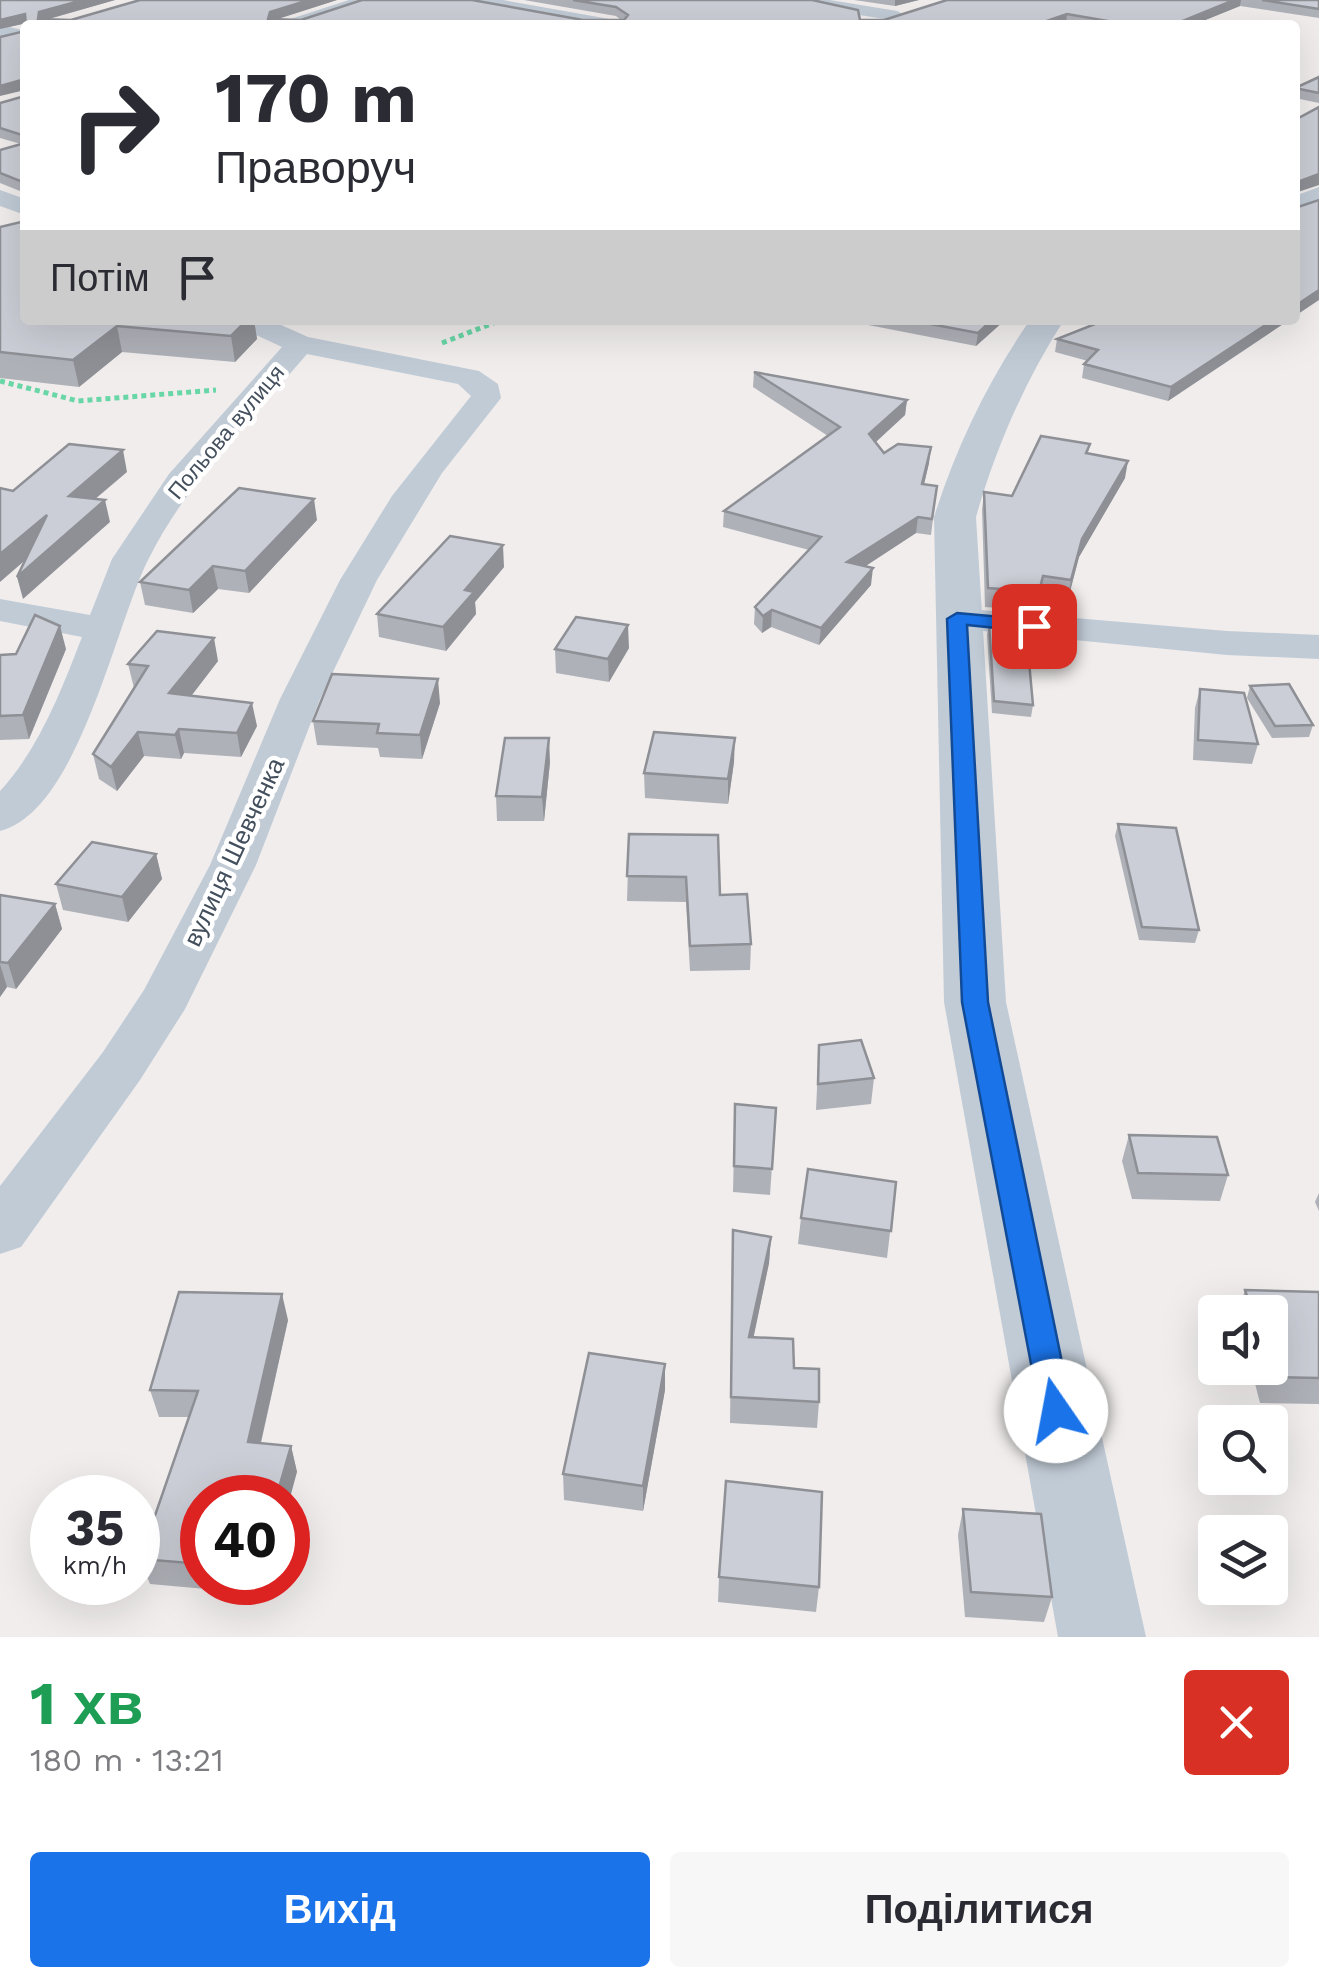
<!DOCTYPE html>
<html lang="uk">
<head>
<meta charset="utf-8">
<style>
  :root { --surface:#fff; --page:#f7f7f7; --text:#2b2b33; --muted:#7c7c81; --accent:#1a73e8 }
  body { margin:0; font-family:"Work Sans",sans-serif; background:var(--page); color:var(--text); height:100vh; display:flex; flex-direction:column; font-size:38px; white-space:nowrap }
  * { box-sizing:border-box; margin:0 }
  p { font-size:32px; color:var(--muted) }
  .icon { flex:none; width:55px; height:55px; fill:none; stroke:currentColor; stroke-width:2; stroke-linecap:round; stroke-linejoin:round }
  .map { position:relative; height:1637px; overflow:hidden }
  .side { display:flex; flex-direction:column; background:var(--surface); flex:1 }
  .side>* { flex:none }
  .top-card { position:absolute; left:20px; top:20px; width:1280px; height:305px; border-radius:10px; box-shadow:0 10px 40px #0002; background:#fff; color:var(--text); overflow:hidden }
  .controls { position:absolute; left:1198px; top:1295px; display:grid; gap:20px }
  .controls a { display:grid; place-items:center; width:90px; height:90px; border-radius:10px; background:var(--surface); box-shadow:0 10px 40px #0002; font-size:50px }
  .speed { position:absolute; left:30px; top:1475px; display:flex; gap:20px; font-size:50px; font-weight:700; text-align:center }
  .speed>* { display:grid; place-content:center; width:130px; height:130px; border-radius:50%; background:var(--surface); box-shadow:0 10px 40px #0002; line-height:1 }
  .speed small { font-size:25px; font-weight:400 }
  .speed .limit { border:15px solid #d22; background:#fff; color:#111 }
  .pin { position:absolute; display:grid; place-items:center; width:85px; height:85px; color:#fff; margin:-42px; border-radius:20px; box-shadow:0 5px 15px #0006 }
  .me { position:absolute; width:110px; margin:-55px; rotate:348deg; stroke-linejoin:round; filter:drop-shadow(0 0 8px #0008) }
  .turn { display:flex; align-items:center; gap:35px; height:210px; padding:0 30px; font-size:45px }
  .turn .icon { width:130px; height:130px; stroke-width:2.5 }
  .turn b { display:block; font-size:70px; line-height:85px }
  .then { display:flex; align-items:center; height:95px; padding:0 30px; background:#0003; gap:20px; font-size:38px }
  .round { display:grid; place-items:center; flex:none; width:105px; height:105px; border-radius:10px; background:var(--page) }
  .headline { display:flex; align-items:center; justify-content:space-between; height:170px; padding:0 30px }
  h1 { font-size:60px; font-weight:700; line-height:75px; color:#1e9e55 }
  .primary-button { display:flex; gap:20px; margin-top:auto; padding:20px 30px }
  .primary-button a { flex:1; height:115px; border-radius:10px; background:var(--accent); color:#fff; font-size:40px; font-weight:700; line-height:115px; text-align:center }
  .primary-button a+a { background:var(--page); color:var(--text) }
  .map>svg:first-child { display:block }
</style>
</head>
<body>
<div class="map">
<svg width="1319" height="1637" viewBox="0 0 1319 1637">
  <rect width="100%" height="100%" fill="#f0edec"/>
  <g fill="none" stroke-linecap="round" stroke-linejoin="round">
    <!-- path -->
    <g stroke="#69d6a7" stroke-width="5" stroke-dasharray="5 4" stroke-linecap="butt">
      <polyline points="442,343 501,320"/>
      <polyline points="0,381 78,401 216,390"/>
    </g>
    <!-- minor -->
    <g fill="#c1cbd6" fill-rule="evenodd">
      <polygon points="349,0 377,0 301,25 272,25"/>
      <polygon points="464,0 503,0 615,20 624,25 584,25 473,5"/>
      <polygon points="788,0 830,0 897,11 906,16 897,21 797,5"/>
      <polygon points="0,25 23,30 25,34 16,40 0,37"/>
      <polygon points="0,190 25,199 25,215 0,206"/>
      <path d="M 233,320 L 270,320 L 308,337 L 479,371 L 498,384 L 501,398 L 442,473 L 377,580 L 320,699 L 256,865 L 185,1009 L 140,1080 L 21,1247 L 0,1254 L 0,1186 L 103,1052 L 144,990 L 210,865 L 280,699 L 340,580 L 392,496 L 471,396 L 458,384 L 307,354 C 252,419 187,482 149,558 C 115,624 79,811 0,831 L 0,791 C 39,749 62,689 82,637 L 0,621 L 0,599 L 90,615 L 112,559 L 169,474 L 282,347 L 237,326 Z"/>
      <polygon points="957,608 1227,631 1319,635 1319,659 1227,655 943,627 938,619 943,611"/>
    </g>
    <!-- tertiary -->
    <g fill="#c1cbd6" fill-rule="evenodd">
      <polygon points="1319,187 1319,207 1295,216 1295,196"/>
      <path d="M 1030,320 L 1064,320 C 1025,381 996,447 976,517 L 1006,1002 L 1146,1637 L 1058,1637 L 944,1002 L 934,517 C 956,447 988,381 1030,320 Z"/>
    </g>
  </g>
  <!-- wall -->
  <g fill="#afb1b8">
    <polygon points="0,0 115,0 49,19 71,20 140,0 337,0 278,19 621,20 616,16 524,0 812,0 860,20 884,20 947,0 1319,0 1319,18 1240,6 1193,25 1079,25 1066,23 26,23 0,29"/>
    <polygon points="854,0 919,0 895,6"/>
    <polygon points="1319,77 1319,103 1295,98 1295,88"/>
    <polygon points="25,96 25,193 0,183 0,150 21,144 0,138 0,103"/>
    <polygon points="0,227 25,320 254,320 257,339 235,362 122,352 79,387 0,378"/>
    <polygon points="858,320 1005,320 976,346 858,323"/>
    <polygon points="1105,320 1289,320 1168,401 1082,378 1084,364 1088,361 1055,352 1057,339"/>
    <polygon points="754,372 907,400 905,415 876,442 884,453 929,463 924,485 937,486 931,535 916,533 865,566 871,585 819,645 771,627 762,633 754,624 755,607 809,550 723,527 724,511 828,436 753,387"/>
    <polygon points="1090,444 1088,453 1125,478 1079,557 1068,599 1040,595 1036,611 985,607 982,510 984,492 1012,496"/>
    <polygon points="317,520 249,593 218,589 193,613 145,605 140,582"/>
    <polygon points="504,567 475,602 476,614 446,651 379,637 377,614"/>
    <polygon points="989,623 1028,653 1033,705 1031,717 992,713 987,635"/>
    <polygon points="629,648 609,682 556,673 555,649"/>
    <polygon points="66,649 29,739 0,740 0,655"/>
    <polygon points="218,661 191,696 257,726 241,757 184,753 181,759 144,756 117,791 99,779 93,754 134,688 128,664"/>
    <polygon points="1250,686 1313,725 1309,737 1272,738 1247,698"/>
    <polygon points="1200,689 1258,744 1252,764 1193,760 1195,708"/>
    <polygon points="440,703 422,759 380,757 378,748 317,745 313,721"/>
    <polygon points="550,762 544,821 497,821 496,796"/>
    <polygon points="734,762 728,804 645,798 644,773"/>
    <polygon points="1118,824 1199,930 1195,943 1139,940 1115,836"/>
    <polygon points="629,834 720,895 751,944 750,970 690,971 686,902 627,901"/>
    <polygon points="156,854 162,879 128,922 63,910 56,884"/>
    <polygon points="0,895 55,904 62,929 16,989 7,987 0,997"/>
    <polygon points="819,1045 874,1078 871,1104 816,1110"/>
    <polygon points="735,1104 776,1108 770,1195 733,1192"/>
    <polygon points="1129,1135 1228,1175 1220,1201 1132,1199 1122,1161"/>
    <polygon points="896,1182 887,1258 798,1244 801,1218"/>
    <polygon points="1319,1193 1319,1211 1315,1202"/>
    <polygon points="771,1237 769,1263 753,1338 794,1368 819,1402 817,1428 730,1423 732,1256"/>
    <polygon points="1245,1290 1319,1292 1319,1404 1260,1403 1251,1368 1270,1368 1270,1312 1238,1312"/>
    <polygon points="288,1320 261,1443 291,1446 297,1472 202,1498 202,1582 266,1582 263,1594 150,1584 140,1559 189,1417 159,1417 150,1390"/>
    <polygon points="665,1364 665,1390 643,1511 564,1500 563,1474"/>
    <polygon points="963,1509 1052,1597 1044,1622 965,1617 958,1535"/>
    <polygon points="719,1577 819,1587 816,1612 718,1602"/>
  </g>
  <!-- shaded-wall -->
  <g fill="#8e9096">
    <polygon points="83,0 115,0 41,21 38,19 39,12"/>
    <polygon points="309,0 337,0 271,21 268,19 270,12"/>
    <polygon points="895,0 919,0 895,6"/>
    <polygon points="1234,0 1241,0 1240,6 1193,25 1173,25"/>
    <polygon points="25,14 27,23 0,29 0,20"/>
    <polygon points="1067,14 1066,23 1059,25 1035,25"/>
    <polygon points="25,79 25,90 0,96 0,86"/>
    <polygon points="1319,174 1319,185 1295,193 1295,183"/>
    <polygon points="1319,290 1319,300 1295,316 1295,306"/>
    <polygon points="247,320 254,320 257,339 235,362 231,336"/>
    <polygon points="992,320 1005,320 976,346 978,333"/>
    <polygon points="1273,320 1289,320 1168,401 1171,387"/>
    <polygon points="117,326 122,352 79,387 73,360"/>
    <polygon points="907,400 905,415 868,449 869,434"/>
    <polygon points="931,447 929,463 920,500 922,484"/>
    <polygon points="123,450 127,472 74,517 69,496"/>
    <polygon points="1128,461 1125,478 1079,557 1068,599 1071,580 1082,539"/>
    <polygon points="314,499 317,520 249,593 245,571"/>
    <polygon points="105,500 110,522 23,599 17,577"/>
    <polygon points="47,515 52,537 0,582 0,554"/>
    <polygon points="918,517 916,533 846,579 847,562"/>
    <polygon points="503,545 504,567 475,602 476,614 446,651 443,627 465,590"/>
    <polygon points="213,566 218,589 193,613 189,590"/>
    <polygon points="873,568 871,585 819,645 821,628"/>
    <polygon points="772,610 771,627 762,633 763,616"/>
    <polygon points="628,625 629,648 609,682 608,659"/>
    <polygon points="60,626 66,649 29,739 23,715"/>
    <polygon points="214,638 218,661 175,717 169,693"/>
    <polygon points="438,679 440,703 422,759 420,735"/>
    <polygon points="252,703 257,726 241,757 237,733"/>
    <polygon points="179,729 184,753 181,759 175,735"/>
    <polygon points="138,732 144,756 117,791 111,767"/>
    <polygon points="549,738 550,762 544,821 542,797"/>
    <polygon points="735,738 734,762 728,804 728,779"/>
    <polygon points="156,854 162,879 128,922 122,897"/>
    <polygon points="55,904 62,929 16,989 8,963"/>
    <polygon points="0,964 7,987 0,997"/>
    <polygon points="771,1237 769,1263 748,1364 749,1337"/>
    <polygon points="282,1294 288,1320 255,1468 248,1442"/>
    <polygon points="665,1364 665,1390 643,1511 643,1486"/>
    <polygon points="291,1446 297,1472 288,1505 288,1498 276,1498"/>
    <polygon points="260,1582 266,1582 263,1594"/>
  </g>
  <!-- building -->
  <g fill="#cbced6" stroke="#8e9096" stroke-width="2.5">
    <polygon points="0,0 83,0 39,12 38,19 71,20 140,0 309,0 270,12 268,19 301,20 362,0 472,0 583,20 624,20 628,15 616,7 573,0 812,0 858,10 860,20 884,20 947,0 1234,0 1173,25 1131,25 1067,14 1035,25 26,25 25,14 0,20"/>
    <polygon points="1262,0 1319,0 1319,9"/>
    <polygon points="25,31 25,79 0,86 0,37"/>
    <polygon points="1319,77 1319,93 1295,88"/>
    <polygon points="25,96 25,136 0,128 0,103"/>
    <polygon points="1319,107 1319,174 1295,183 1295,120"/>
    <polygon points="25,143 25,183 0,173 0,150"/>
    <polygon points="1295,196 1295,208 1319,200 1319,290 1295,306"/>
    <polygon points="25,221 25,320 247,320 231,336 117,326 73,360 0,352 0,227"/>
    <polygon points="909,320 992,320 978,333"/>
    <polygon points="1105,320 1273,320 1171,387 1084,364 1098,350 1057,339"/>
    <polygon points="754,372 907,400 869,434 884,453 898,444 931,447 922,484 937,486 932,519 918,517 847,562 873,568 821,628 772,610 763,616 755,607 821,537 724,511 840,427"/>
    <polygon points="1041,436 1090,444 1086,453 1128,461 1082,539 1071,580 1043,576 1039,592 988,588 984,492 1012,496"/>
    <polygon points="69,444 123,450 69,496 105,500 17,577 47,515 0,554 0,488 13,491"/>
    <polygon points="239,488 314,499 245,571 213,566 189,590 140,582"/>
    <polygon points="450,536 503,545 465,590 474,592 443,627 377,614"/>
    <polygon points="35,615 60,626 23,715 0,716 0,655 16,654"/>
    <polygon points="576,617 628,625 608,659 555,649"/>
    <polygon points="989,623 1032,628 1028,651 1033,705 994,701"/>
    <polygon points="157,631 214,638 169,693 252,703 237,733 179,729 175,735 138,732 111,767 93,754 148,666 128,664"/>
    <polygon points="332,674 438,679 420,735 377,733 379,724 313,721"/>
    <polygon points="1289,684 1313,725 1275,726 1250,686"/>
    <polygon points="1200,689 1244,693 1258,744 1198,740"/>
    <polygon points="654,732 735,738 728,779 644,773"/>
    <polygon points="505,738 549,738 542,797 496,796"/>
    <polygon points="1118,824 1176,828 1199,930 1142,927"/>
    <polygon points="629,834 718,835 720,895 747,894 751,944 690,946 686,877 627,876"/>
    <polygon points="92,842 156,854 122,897 56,884"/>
    <polygon points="0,895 55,904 8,963 0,962"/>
    <polygon points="861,1040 874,1078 818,1084 819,1045"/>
    <polygon points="735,1104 776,1108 772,1169 734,1166"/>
    <polygon points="1129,1135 1217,1137 1228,1175 1138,1173"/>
    <polygon points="808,1169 896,1182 891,1231 801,1218"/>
    <polygon points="733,1230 771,1237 749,1337 793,1339 794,1368 819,1369 819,1402 731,1397"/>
    <polygon points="1245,1290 1319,1292 1319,1378 1270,1377 1268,1368 1270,1368 1270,1312 1252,1312"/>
    <polygon points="179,1292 282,1294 248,1442 291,1446 276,1498 202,1498 202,1564 140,1559 198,1391 150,1390"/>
    <polygon points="589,1353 665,1364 643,1486 563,1474"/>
    <polygon points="726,1481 822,1492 819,1587 719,1577"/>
    <polygon points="963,1509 1041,1514 1052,1597 971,1592"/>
  </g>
  <!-- route -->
  <polygon fill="#1a73e8" stroke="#114b97" stroke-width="2.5" points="957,613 1034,620 1044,626 1034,632 967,625 988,1002 1072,1411 1068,1421 1056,1426 1044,1421 1040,1411 962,1002 947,619"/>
  <g text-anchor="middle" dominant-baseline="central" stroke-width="9" stroke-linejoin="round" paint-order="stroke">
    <!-- far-street labels -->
    <g font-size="22" fill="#434f5c" stroke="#fff">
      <text transform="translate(226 432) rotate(-50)">Польова вулиця</text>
    </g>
    <!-- street labels -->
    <g font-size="25" fill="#434f5c" stroke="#fff">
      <text transform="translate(234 852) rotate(-65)">вулиця Шевченка</text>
    </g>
  </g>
</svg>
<div class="controls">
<a><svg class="icon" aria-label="sound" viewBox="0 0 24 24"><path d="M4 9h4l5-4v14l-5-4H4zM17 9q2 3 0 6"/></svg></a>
<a><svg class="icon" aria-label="search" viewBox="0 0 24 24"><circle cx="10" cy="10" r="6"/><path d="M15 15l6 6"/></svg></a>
<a><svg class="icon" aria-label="layers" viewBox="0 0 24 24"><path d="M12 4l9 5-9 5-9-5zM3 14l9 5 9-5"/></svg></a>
</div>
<div class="speed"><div>35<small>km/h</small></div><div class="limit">40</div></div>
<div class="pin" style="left:1034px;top:626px;background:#d93025"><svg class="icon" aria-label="arrive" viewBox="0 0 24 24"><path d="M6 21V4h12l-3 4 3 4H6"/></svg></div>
<svg class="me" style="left:1056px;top:1411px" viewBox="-20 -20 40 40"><circle r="19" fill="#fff"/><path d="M0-13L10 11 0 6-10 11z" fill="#1a73e8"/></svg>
<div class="top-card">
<div class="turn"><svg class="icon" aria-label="right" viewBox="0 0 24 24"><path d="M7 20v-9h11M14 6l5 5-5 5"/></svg><div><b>170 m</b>Праворуч</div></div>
<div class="then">Потім<svg class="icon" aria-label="arrive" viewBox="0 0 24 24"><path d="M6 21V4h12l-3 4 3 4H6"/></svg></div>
</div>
</div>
<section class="side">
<div class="headline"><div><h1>1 хв</h1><p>180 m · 13:21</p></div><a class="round" style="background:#d93025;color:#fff"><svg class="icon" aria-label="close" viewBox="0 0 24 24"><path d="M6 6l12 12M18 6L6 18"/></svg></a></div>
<div class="primary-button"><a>Вихід</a><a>Поділитися</a></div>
</section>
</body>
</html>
